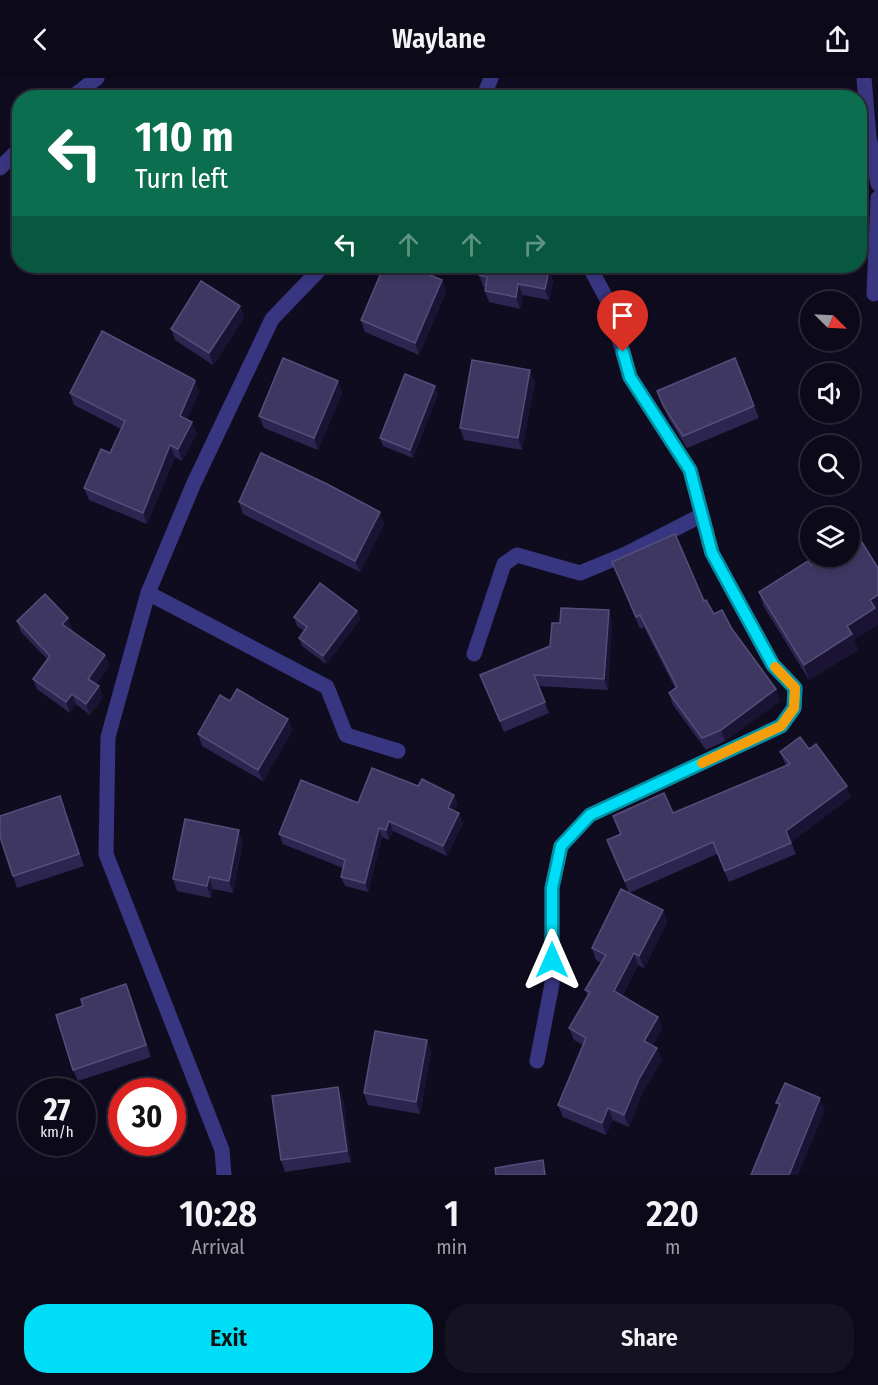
<!DOCTYPE html>
<html lang="en">
<head>
<meta charset="utf-8">
<style>
  :root { --surface:#0c0918; --page:#151221; --text:#f1f3f6; --muted:#9a9aa2; --line:#2c2a37; --accent:#00def7 }
  body { margin:0; font-family:"Fira Sans Condensed",sans-serif; background:var(--page); color:var(--text); height:100vh; display:flex; flex-direction:column; font-size:22px; white-space:nowrap }
  * { box-sizing:border-box; margin:0 }
  p { font-size:20px; color:var(--muted) }
  .icon { flex:none; width:33px; height:33px; fill:none; stroke:currentColor; stroke-width:2; stroke-linecap:round; stroke-linejoin:round }
  .map { position:relative; height:1097px; overflow:hidden }
  .details { display:flex; flex-direction:column; background:var(--surface); flex:1 }
  .details>* { flex:none }
  .hud { position:absolute; left:12px; top:12px; width:855px; height:183px; border-radius:24px; box-shadow:0 3px 9px #0003,0 0 0 2px var(--line); background:#0b6e4f; color:#fff; overflow:hidden }
  .needle { width:39px; rotate:114deg }
  .controls { position:absolute; left:800px; top:213px; display:grid; gap:12px }
  .controls a { display:grid; place-items:center; width:60px; height:60px; border-radius:50%; background:var(--surface); box-shadow:0 3px 9px #0003,0 0 0 2px var(--line); font-size:30px }
  .speed { position:absolute; left:18px; top:1000px; display:flex; gap:12px; font-size:30px; font-weight:700; text-align:center }
  .speed>* { display:grid; place-content:center; width:78px; height:78px; border-radius:50%; background:var(--surface); box-shadow:0 3px 9px #0003,0 0 0 2px var(--line); line-height:1 }
  .speed small { font-size:15px; font-weight:400 }
  .speed .limit { border:9px solid #d22; background:#fff; color:#111 }
  .pin { position:absolute; display:grid; place-items:center; width:51px; height:51px; color:#fff; margin:-62px -26px; border-radius:50% 50% 50% 0; rotate:-45deg; box-shadow:0 0 6px #0007 }
  .pin .icon { rotate:45deg }
  .me { position:absolute; width:66px; margin:-33px; rotate:0deg; stroke-linejoin:round; filter:drop-shadow(0 0 4px #0008) }
  .turn { display:flex; align-items:center; gap:21px; height:126px; padding:0 24px; font-size:27px }
  .turn .icon { width:78px; height:78px; stroke-width:2.5 }
  .turn b { display:block; font-size:42px; line-height:51px }
  .lanes { display:flex; align-items:center; height:57px; padding:0 24px; background:#0003; justify-content:center; gap:30px; direction:ltr }
  .lanes .off { opacity:.35 }
  .eta { display:flex; justify-content:space-evenly; align-items:center; height:102px; text-align:center }
  .eta b { font-size:36px; font-weight:600; line-height:42px }
  .button { display:flex; gap:12px; margin-top:auto; padding:12px 24px }
  .button a { flex:1; height:69px; border-radius:24px; background:var(--accent); color:#111; font-size:24px; font-weight:600; line-height:69px; text-align:center }
  .button a+a { background:var(--page); color:var(--text) }
  header { display:flex; justify-content:space-between; align-items:center; height:78px; padding:0 24px; background:var(--surface); font-size:27px; font-weight:600 }
  .map>svg:first-child { display:block }
</style>
</head>
<body>
<header><svg class="icon" aria-label="back" viewBox="0 0 24 24"><path d="M15 5l-7 7 7 7"/></svg>Waylane<svg class="icon" aria-label="share" viewBox="0 0 24 24"><path d="M12 15V3M7 8l5-5 5 5M5 13v7h14v-7"/></svg></header>
<div class="map">
<svg width="878" height="1097" viewBox="0 0 878 1097">
  <rect width="100%" height="100%" fill="#100c20"/>
  <g fill="none" stroke-linecap="round" stroke-linejoin="round">
    <!-- minor -->
    <g stroke="#393681" stroke-width="15">
      <polyline points="864,0 869,59 878,106"/>
      <polyline points="71,20 97,0"/>
      <polyline points="483,20 491,0"/>
      <polyline points="0,90 20,70"/>
      <polyline points="874,216 878,120"/>
      <polyline points="148,515 327,609 346,657 398,673"/>
      <polyline points="474,576 504,486 517,477 580,495 626,476 702,437"/>
      <polyline points="537,983 552,906 552,810 561,768 590,737 781,648 794,630 795,610 773,587 712,475 690,392 630,299 609,225 589,188"/>
      <polyline points="224,1097 222,1072 106,776 108,659 148,515 194,405 272,241 323,188"/>
    </g>
  </g>
  <!-- wall -->
  <g fill="#2c254f">
    <polygon points="542,190 549,192 553,204 549,222 523,217 520,231 489,224 485,213 485,209 483,208 479,197"/>
    <polygon points="442,202 446,214 419,277 365,254 361,242"/>
    <polygon points="240,228 244,240 213,287 175,262 171,251"/>
    <polygon points="195,303 199,314 187,341 197,355 182,383 175,379 147,446 89,422 84,410 110,375 121,351 74,327 70,315"/>
    <polygon points="338,303 342,315 318,372 264,350 259,338"/>
    <polygon points="535,304 522,372 464,362 460,350"/>
    <polygon points="657,313 754,328 759,340 687,370 669,341"/>
    <polygon points="438,316 413,380 383,368 380,360"/>
    <polygon points="239,424 384,446 360,494 243,436"/>
    <polygon points="612,484 704,523 714,536 732,551 776,611 780,623 725,663 706,672 673,627 669,615 675,610 644,549 640,551"/>
    <polygon points="811,487 878,536 854,562 858,572 809,602 764,529 759,514"/>
    <polygon points="357,533 360,541 326,586 302,568 299,560 304,553 297,548 294,539"/>
    <polygon points="68,540 72,551 71,552 105,577 109,588 96,606 99,608 103,619 90,637 76,626 70,635 37,611 33,601 47,581 21,554 17,543"/>
    <polygon points="612,543 608,612 538,608 549,635 504,654 480,597 550,568 560,545"/>
    <polygon points="230,623 288,641 292,653 263,703 202,668 198,656"/>
    <polygon points="809,671 851,719 791,764 796,776 729,804 717,776 629,815 607,762 620,756 613,738 673,735 786,688 780,674"/>
    <polygon points="418,708 454,717 457,726 454,733 463,745 447,778 393,753 389,762 382,759 368,814 345,808 341,799 343,790 283,766 279,756 358,725"/>
    <polygon points="60,718 84,788 17,810 0,759"/>
    <polygon points="243,763 233,815 213,811 211,820 177,813 173,801"/>
    <polygon points="663,832 667,844 644,890 638,887 622,918 658,939 662,950 653,967 662,982 643,1013 629,1049 613,1042 606,1057 563,1039 558,1027 583,967 574,962 569,950 588,918 585,912 601,885 596,882 592,870"/>
    <polygon points="131,918 151,979 78,1003 73,992"/>
    <polygon points="427,962 431,974 420,1036 368,1027 364,1015"/>
    <polygon points="343,1021 351,1084 285,1094 281,1082"/>
  </g>
  <!-- shaded-wall -->
  <g fill="#1a1334">
    <polygon points="536,188 542,188 540,201 535,189"/>
    <polygon points="549,192 553,204 549,222 545,211"/>
    <polygon points="442,202 446,214 419,277 415,265"/>
    <polygon points="518,206 523,217 520,231 516,219"/>
    <polygon points="240,228 244,240 213,287 209,275"/>
    <polygon points="530,292 535,304 522,372 518,360"/>
    <polygon points="195,303 199,314 184,349 180,338"/>
    <polygon points="338,303 342,315 318,372 314,360"/>
    <polygon points="435,308 438,316 413,380 410,372"/>
    <polygon points="192,344 197,355 182,383 178,371"/>
    <polygon points="170,367 175,379 147,446 143,435"/>
    <polygon points="380,434 384,446 360,494 355,483"/>
    <polygon points="878,517 878,547 854,562 858,572 809,602 804,587 847,548 870,522"/>
    <polygon points="609,532 612,543 608,612 604,601"/>
    <polygon points="357,533 360,541 326,586 323,578"/>
    <polygon points="68,540 72,551 66,557 62,546"/>
    <polygon points="105,577 109,588 92,611 88,601"/>
    <polygon points="99,608 103,619 90,637 86,626"/>
    <polygon points="776,611 780,623 725,663 721,652"/>
    <polygon points="72,616 76,626 70,635 66,624"/>
    <polygon points="288,641 292,653 263,703 258,692"/>
    <polygon points="847,708 851,719 791,764 786,753"/>
    <polygon points="454,717 457,726 452,740 448,730"/>
    <polygon points="459,735 463,745 447,778 443,768"/>
    <polygon points="389,743 393,753 389,762 386,752"/>
    <polygon points="379,750 382,759 368,814 365,805"/>
    <polygon points="239,752 243,763 233,815 229,803"/>
    <polygon points="209,799 213,811 211,820 207,808"/>
    <polygon points="663,832 667,844 644,890 639,878"/>
    <polygon points="634,875 638,887 618,925 614,913"/>
    <polygon points="658,939 662,950 649,974 644,963"/>
    <polygon points="427,962 431,974 420,1036 416,1024"/>
    <polygon points="657,970 662,982 643,1013 629,1049 624,1037 639,1001"/>
    <polygon points="338,1009 343,1021 351,1084 347,1073"/>
    <polygon points="820,1020 825,1032 798,1097 789,1097"/>
    <polygon points="608,1030 613,1042 606,1057 602,1045"/>
    <polygon points="543,1082 545,1090 546,1097 545,1097"/>
  </g>
  <!-- building -->
  <g fill="#3e3762" stroke="#554e7b" stroke-width="1.5">
    <polygon points="384,188 408,188 442,202 415,265 361,242"/>
    <polygon points="481,188 536,188 535,189 549,192 545,211 518,206 516,219 485,213 487,199 479,197"/>
    <polygon points="201,203 240,228 209,275 171,251"/>
    <polygon points="102,253 193,301 195,303 180,338 192,344 178,371 170,367 143,435 84,410 101,371 110,375 125,343 70,315"/>
    <polygon points="283,280 338,303 314,360 259,338"/>
    <polygon points="735,280 754,328 683,358 664,329 657,313"/>
    <polygon points="472,282 530,292 518,360 460,350"/>
    <polygon points="405,296 435,308 410,372 380,360"/>
    <polygon points="261,375 327,406 380,434 355,483 239,424"/>
    <polygon points="675,456 704,523 706,522 714,536 722,532 732,551 776,611 721,652 702,660 669,615 677,609 640,537 636,539 612,484"/>
    <polygon points="858,458 878,490 878,517 870,522 875,530 847,548 852,556 804,587 759,514 808,483 811,487 825,478 849,478 849,463"/>
    <polygon points="320,505 357,533 323,578 299,560 307,549 294,539"/>
    <polygon points="45,516 68,540 62,546 105,577 88,601 99,608 86,626 72,616 66,624 33,601 50,578 17,543"/>
    <polygon points="561,530 609,532 604,601 534,597 545,624 500,643 480,597 550,568 552,545 560,545"/>
    <polygon points="237,611 288,641 258,692 198,656 220,617 230,623"/>
    <polygon points="800,659 809,671 816,666 847,708 786,753 791,765 725,793 713,764 625,803 607,762 621,756 613,738 664,715 673,735 790,686 780,674"/>
    <polygon points="372,690 418,708 422,701 454,717 448,730 459,735 443,768 389,743 386,752 379,750 365,805 341,799 345,782 279,756 301,702 358,725"/>
    <polygon points="60,718 79,776 13,798 0,759 0,738"/>
    <polygon points="185,741 239,752 229,803 209,799 207,808 173,801"/>
    <polygon points="621,811 663,832 639,878 634,875 614,913 658,939 644,963 657,970 639,1001 624,1037 608,1030 602,1045 558,1027 586,960 569,950 590,914 585,912 606,877 592,870"/>
    <polygon points="126,906 146,967 73,992 56,937 83,928 81,921"/>
    <polygon points="375,953 427,962 416,1024 364,1015"/>
    <polygon points="785,1005 820,1020 789,1097 751,1097 780,1026 776,1025"/>
    <polygon points="338,1009 347,1073 281,1082 272,1018"/>
    <polygon points="543,1082 545,1097 496,1097 495,1090"/>
  </g>
  <g fill="none" stroke-linecap="round" stroke-linejoin="round">
    <!-- route casing -->
    <g stroke="#0090a1" stroke-width="15">
      <polyline id="route" points="552,882 552,810 561,768 590,737 781,648 794,630 795,610 773,587 712,475 690,392 630,299 623,274"/>
    </g>
    <!-- route -->
    <use href="#route" stroke="#00def7" stroke-width="10"/>
    <!-- slow -->
    <polyline stroke="#f59e0b" stroke-width="10" points="702,685 781,648 794,630 795,610 775,589"/>
  </g>
</svg>
<div class="controls">
<a><svg class="needle" viewBox="-14 -14 28 28"><path d="M0-13l5 13h-10z" fill="#e53935"/><path d="M0 13l5-13h-10z" fill="#9a9aa2"/></svg></a>
<a><svg class="icon" aria-label="sound" viewBox="0 0 24 24"><path d="M4 9h4l5-4v14l-5-4H4zM17 9q2 3 0 6"/></svg></a>
<a><svg class="icon" aria-label="search" viewBox="0 0 24 24"><circle cx="10" cy="10" r="6"/><path d="M15 15l6 6"/></svg></a>
<a><svg class="icon" aria-label="layers" viewBox="0 0 24 24"><path d="M12 4l9 5-9 5-9-5zM3 14l9 5 9-5"/></svg></a>
</div>
<div class="speed"><div>27<small>km/h</small></div><div class="limit">30</div></div>
<div class="pin" style="left:623px;top:274px;background:#d93025"><svg class="icon" aria-label="arrive" viewBox="0 0 24 24"><path d="M6 21V4h12l-3 4 3 4H6"/></svg></div>
<svg class="me" style="left:552px;top:882px" viewBox="-20 -20 40 40"><path d="M0-17L14 15 0 8-14 15z" fill="#00def7" stroke="#fff" stroke-width="4"/></svg>
<div class="hud">
<div class="turn"><svg class="icon" aria-label="left" viewBox="0 0 24 24"><path d="M17 20v-9H6M10 6l-5 5 5 5"/></svg><div><b>110 m</b>Turn left</div></div>
<div class="lanes"><svg class="icon" aria-label="left" viewBox="0 0 24 24"><path d="M17 20v-9H6M10 6l-5 5 5 5"/></svg><svg class="icon off" aria-label="ahead" viewBox="0 0 24 24"><path d="M12 20V5M6 11l6-6 6 6"/></svg><svg class="icon off" aria-label="ahead" viewBox="0 0 24 24"><path d="M12 20V5M6 11l6-6 6 6"/></svg><svg class="icon off" aria-label="right" viewBox="0 0 24 24"><path d="M7 20v-9h11M14 6l5 5-5 5"/></svg></div>
</div>
</div>
<section class="details">
<div class="eta">
<div><b>10:28</b><p>Arrival</p></div>
<div><b>1</b><p>min</p></div>
<div><b>220</b><p>m</p></div>
</div>
<div class="button"><a>Exit</a><a>Share</a></div>
</section>
</body>
</html>
